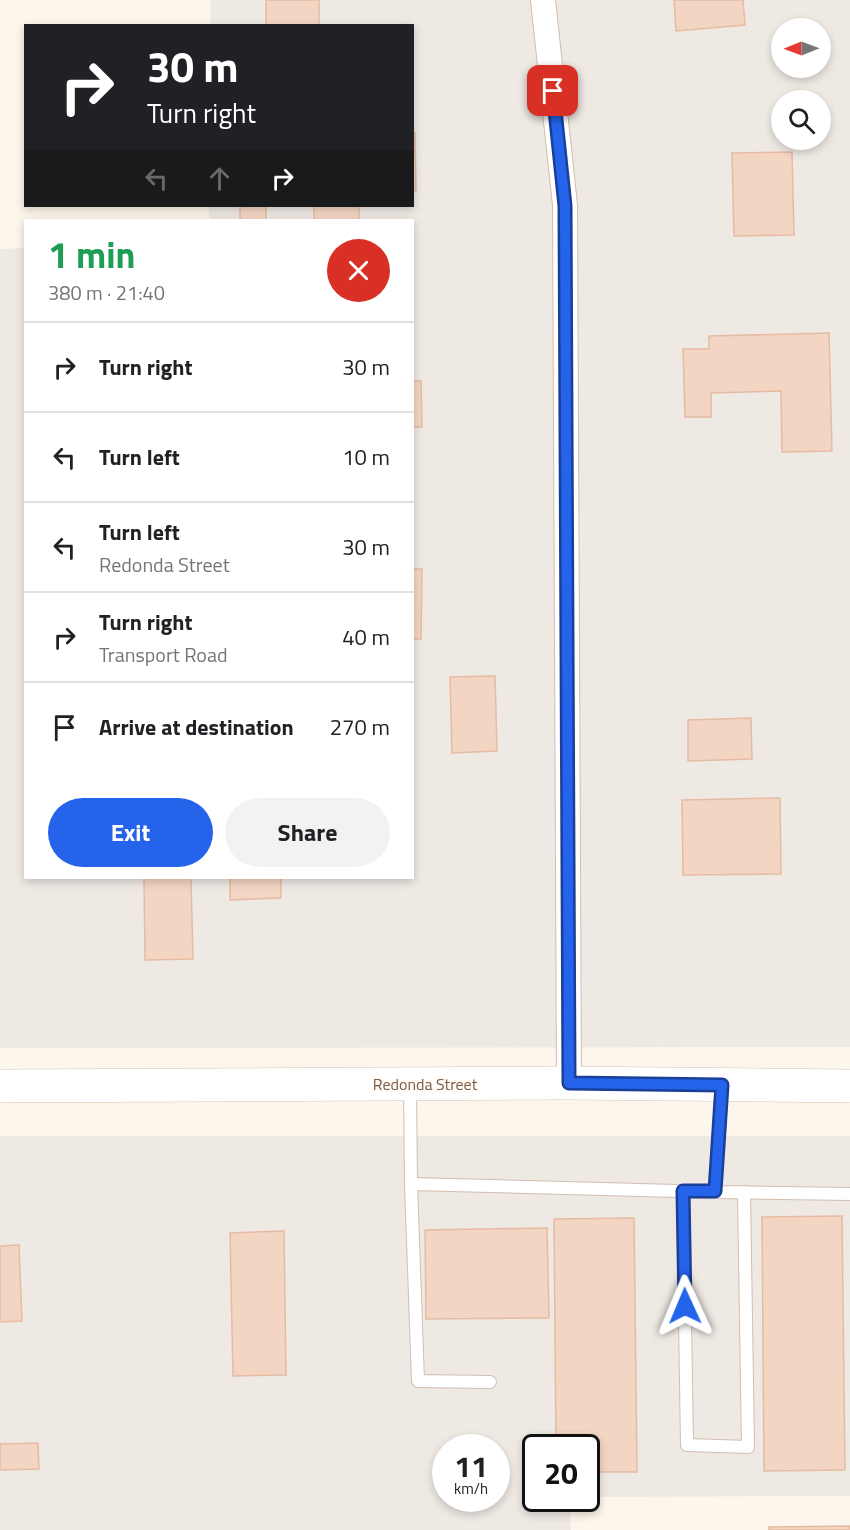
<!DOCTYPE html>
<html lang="en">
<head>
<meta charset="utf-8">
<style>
  :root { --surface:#fff; --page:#f2f2f2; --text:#202124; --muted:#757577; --line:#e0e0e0; --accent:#2563eb }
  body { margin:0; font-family:"Titillium Web",sans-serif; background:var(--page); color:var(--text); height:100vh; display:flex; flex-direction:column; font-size:22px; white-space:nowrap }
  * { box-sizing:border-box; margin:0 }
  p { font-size:20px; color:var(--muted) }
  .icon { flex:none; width:33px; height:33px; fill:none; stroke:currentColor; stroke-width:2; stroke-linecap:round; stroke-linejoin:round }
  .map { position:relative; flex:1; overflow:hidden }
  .details { position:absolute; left:24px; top:219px; width:390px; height:660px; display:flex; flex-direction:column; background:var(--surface); border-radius:0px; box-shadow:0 3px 9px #0003 }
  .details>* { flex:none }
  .banner { position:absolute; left:24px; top:24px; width:390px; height:183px; border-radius:0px; box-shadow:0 3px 9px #0003; background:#202124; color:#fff; overflow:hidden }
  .needle { width:39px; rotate:269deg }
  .fabs { position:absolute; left:771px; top:18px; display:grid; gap:12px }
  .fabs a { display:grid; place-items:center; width:60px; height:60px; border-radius:50%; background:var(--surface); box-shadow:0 3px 9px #0003; font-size:30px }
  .speed { position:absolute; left:432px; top:1434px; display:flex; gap:12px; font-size:30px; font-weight:700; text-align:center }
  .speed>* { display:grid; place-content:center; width:78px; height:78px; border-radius:50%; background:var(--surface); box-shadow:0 3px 9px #0003; line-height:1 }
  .speed small { font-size:15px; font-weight:400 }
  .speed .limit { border:3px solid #111; border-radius:9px; background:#fff; color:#111 }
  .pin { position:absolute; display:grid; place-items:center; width:51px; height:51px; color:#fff; margin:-26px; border-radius:12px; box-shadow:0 3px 9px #0006 }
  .me { position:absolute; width:66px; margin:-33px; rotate:359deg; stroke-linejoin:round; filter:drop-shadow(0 0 4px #0008) }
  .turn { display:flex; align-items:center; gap:21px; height:126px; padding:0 24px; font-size:27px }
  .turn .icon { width:78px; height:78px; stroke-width:2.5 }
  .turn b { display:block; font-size:42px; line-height:51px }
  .lanes { display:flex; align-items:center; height:57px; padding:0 24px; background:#0003; justify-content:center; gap:30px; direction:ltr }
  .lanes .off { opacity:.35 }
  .round { display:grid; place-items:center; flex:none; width:63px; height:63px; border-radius:32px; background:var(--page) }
  .headline { display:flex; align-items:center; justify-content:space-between; height:102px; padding:0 24px }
  h1 { font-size:36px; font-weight:700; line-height:45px; color:#1e9e55 }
  .action { display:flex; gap:12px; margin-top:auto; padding:12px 24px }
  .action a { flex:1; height:69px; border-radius:36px; background:var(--accent); color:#fff; font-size:24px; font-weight:700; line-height:69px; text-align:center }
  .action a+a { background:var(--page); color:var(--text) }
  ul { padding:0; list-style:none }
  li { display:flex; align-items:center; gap:18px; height:90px; padding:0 24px; border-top:2px solid var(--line) }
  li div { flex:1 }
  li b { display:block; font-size:22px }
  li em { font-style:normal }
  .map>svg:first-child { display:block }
</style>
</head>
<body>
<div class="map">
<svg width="850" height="1530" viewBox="0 0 850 1530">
  <rect width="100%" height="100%" fill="#fdf6ec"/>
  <!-- industrial -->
  <g fill="#efe9e4" fill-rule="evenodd">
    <path d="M 211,0 L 850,0 L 850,1047 L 0,1048 L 0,249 L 26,248 L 26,878 L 412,878 L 412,220 L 209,220 L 209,206 L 412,206 L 412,26 L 210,25 ZM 782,28 L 820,28 L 820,68 L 782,68 ZM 782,100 L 820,100 L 820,140 L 782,140 Z"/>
    <path d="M 0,1136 L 850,1136 L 850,1496 L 587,1497 L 586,1448 L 536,1448 L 536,1498 L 570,1499 L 571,1530 L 0,1530 ZM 446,1448 L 496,1448 L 496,1498 L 446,1498 Z"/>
  </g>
  <!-- building -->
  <g fill="#f3d5c3" stroke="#e6bba3" stroke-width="1.5">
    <rect x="266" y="0" width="53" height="26"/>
    <polygon points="674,0 743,0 745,25 676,31"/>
    <polygon points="412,133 415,133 416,191 412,191"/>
    <polygon points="792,152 794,235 734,236 732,153"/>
    <rect x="240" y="206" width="26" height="14"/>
    <rect x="314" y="206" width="45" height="14"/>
    <polygon points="829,333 832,451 782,452 781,391 711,393 711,417 685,417 683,349 709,349 709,336"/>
    <polygon points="412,381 421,381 422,427 412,427"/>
    <polygon points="412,569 422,569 421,639 412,639"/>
    <polygon points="495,676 497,751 452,753 450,677"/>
    <polygon points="751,718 752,759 688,761 688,720"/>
    <polygon points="780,798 781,874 683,875 682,800"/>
    <polygon points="144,878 191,878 193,959 145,960"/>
    <polygon points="230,878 281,878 281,898 230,900"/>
    <polygon points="842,1216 845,1470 764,1471 762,1217"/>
    <polygon points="634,1218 637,1472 586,1472 586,1448 556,1448 554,1219"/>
    <polygon points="547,1228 549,1318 426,1319 425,1230"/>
    <polygon points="284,1231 286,1375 233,1376 230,1233"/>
    <polygon points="19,1245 22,1321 0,1322 0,1246"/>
    <polygon points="38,1443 39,1469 0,1470 0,1444"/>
    <polygon points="850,1526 850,1530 769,1530 769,1527"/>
  </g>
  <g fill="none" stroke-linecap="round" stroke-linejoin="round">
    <!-- lane casing -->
    <g stroke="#d1beb0" stroke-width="14">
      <g id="lane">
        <polyline points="410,1085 411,1184 715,1192"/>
        <polyline points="722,1086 715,1192 850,1194"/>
        <polyline points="411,1184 418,1381 490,1382"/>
        <polyline points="683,1191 687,1445 748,1447 744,1192"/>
      </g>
    </g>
    <!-- street casing -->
    <g stroke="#d1beb0" stroke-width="26">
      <polyline id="street" points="543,0 565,205 569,1083"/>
    </g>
    <!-- secondary casing -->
    <g stroke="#d6c0b0" stroke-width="34">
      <polyline id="secondary" points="0,1086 569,1083 850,1086"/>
    </g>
    <!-- lane -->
    <use href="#lane" stroke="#fff" stroke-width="12"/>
    <!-- street -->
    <use href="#street" stroke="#fff" stroke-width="24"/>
    <!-- secondary -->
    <use href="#secondary" stroke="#fff" stroke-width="33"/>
  </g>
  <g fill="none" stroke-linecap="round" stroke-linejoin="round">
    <!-- route casing -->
    <g stroke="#184099" stroke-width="15">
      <polyline id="route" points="553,91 565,206 569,1083 722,1085 715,1191 683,1191 685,1306"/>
    </g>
    <!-- route -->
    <use href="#route" stroke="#2563eb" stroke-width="10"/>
  </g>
  <g text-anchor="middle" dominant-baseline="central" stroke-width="4.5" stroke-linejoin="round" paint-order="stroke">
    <!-- street labels -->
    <g font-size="16" fill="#7a5c4d" stroke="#fffaf3">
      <text x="425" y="1084">Redonda Street</text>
    </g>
  </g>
</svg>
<div class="fabs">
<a><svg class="needle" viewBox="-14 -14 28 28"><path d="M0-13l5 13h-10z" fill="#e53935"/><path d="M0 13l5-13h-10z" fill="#757577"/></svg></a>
<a><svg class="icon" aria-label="search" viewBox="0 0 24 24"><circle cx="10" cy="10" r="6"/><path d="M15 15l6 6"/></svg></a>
</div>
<div class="speed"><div>11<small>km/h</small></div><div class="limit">20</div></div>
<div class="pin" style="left:553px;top:91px;background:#d93025"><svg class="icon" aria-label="arrive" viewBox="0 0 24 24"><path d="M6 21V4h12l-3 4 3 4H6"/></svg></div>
<svg class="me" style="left:685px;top:1306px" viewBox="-20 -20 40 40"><path d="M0-17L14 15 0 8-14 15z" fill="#2563eb" stroke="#fff" stroke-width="4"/></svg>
<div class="banner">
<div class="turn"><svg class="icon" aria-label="right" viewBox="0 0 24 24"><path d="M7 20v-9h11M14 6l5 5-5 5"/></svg><div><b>30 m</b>Turn right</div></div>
<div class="lanes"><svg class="icon off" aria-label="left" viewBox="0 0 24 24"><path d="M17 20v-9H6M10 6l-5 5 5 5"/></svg><svg class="icon off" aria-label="ahead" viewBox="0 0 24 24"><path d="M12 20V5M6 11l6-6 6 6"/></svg><svg class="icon" aria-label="right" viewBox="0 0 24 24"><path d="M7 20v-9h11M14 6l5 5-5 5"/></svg></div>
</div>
<section class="details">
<div class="headline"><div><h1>1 min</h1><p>380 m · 21:40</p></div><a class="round" style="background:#d93025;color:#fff"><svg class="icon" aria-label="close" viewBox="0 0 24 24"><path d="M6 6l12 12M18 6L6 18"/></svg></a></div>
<ul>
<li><svg class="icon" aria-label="right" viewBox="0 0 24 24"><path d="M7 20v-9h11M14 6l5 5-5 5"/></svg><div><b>Turn right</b></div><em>30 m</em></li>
<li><svg class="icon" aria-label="left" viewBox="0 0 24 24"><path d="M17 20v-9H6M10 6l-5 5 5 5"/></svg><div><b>Turn left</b></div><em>10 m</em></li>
<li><svg class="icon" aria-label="left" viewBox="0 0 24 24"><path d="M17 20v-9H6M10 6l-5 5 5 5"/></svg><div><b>Turn left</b><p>Redonda Street</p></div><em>30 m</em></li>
<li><svg class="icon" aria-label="right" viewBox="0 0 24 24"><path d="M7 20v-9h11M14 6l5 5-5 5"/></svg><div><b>Turn right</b><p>Transport Road</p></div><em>40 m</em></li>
<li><svg class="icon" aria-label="arrive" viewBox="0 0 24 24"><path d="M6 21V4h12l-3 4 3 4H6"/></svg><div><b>Arrive at destination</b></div><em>270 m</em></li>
</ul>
<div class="action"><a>Exit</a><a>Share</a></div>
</section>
</div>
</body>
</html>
